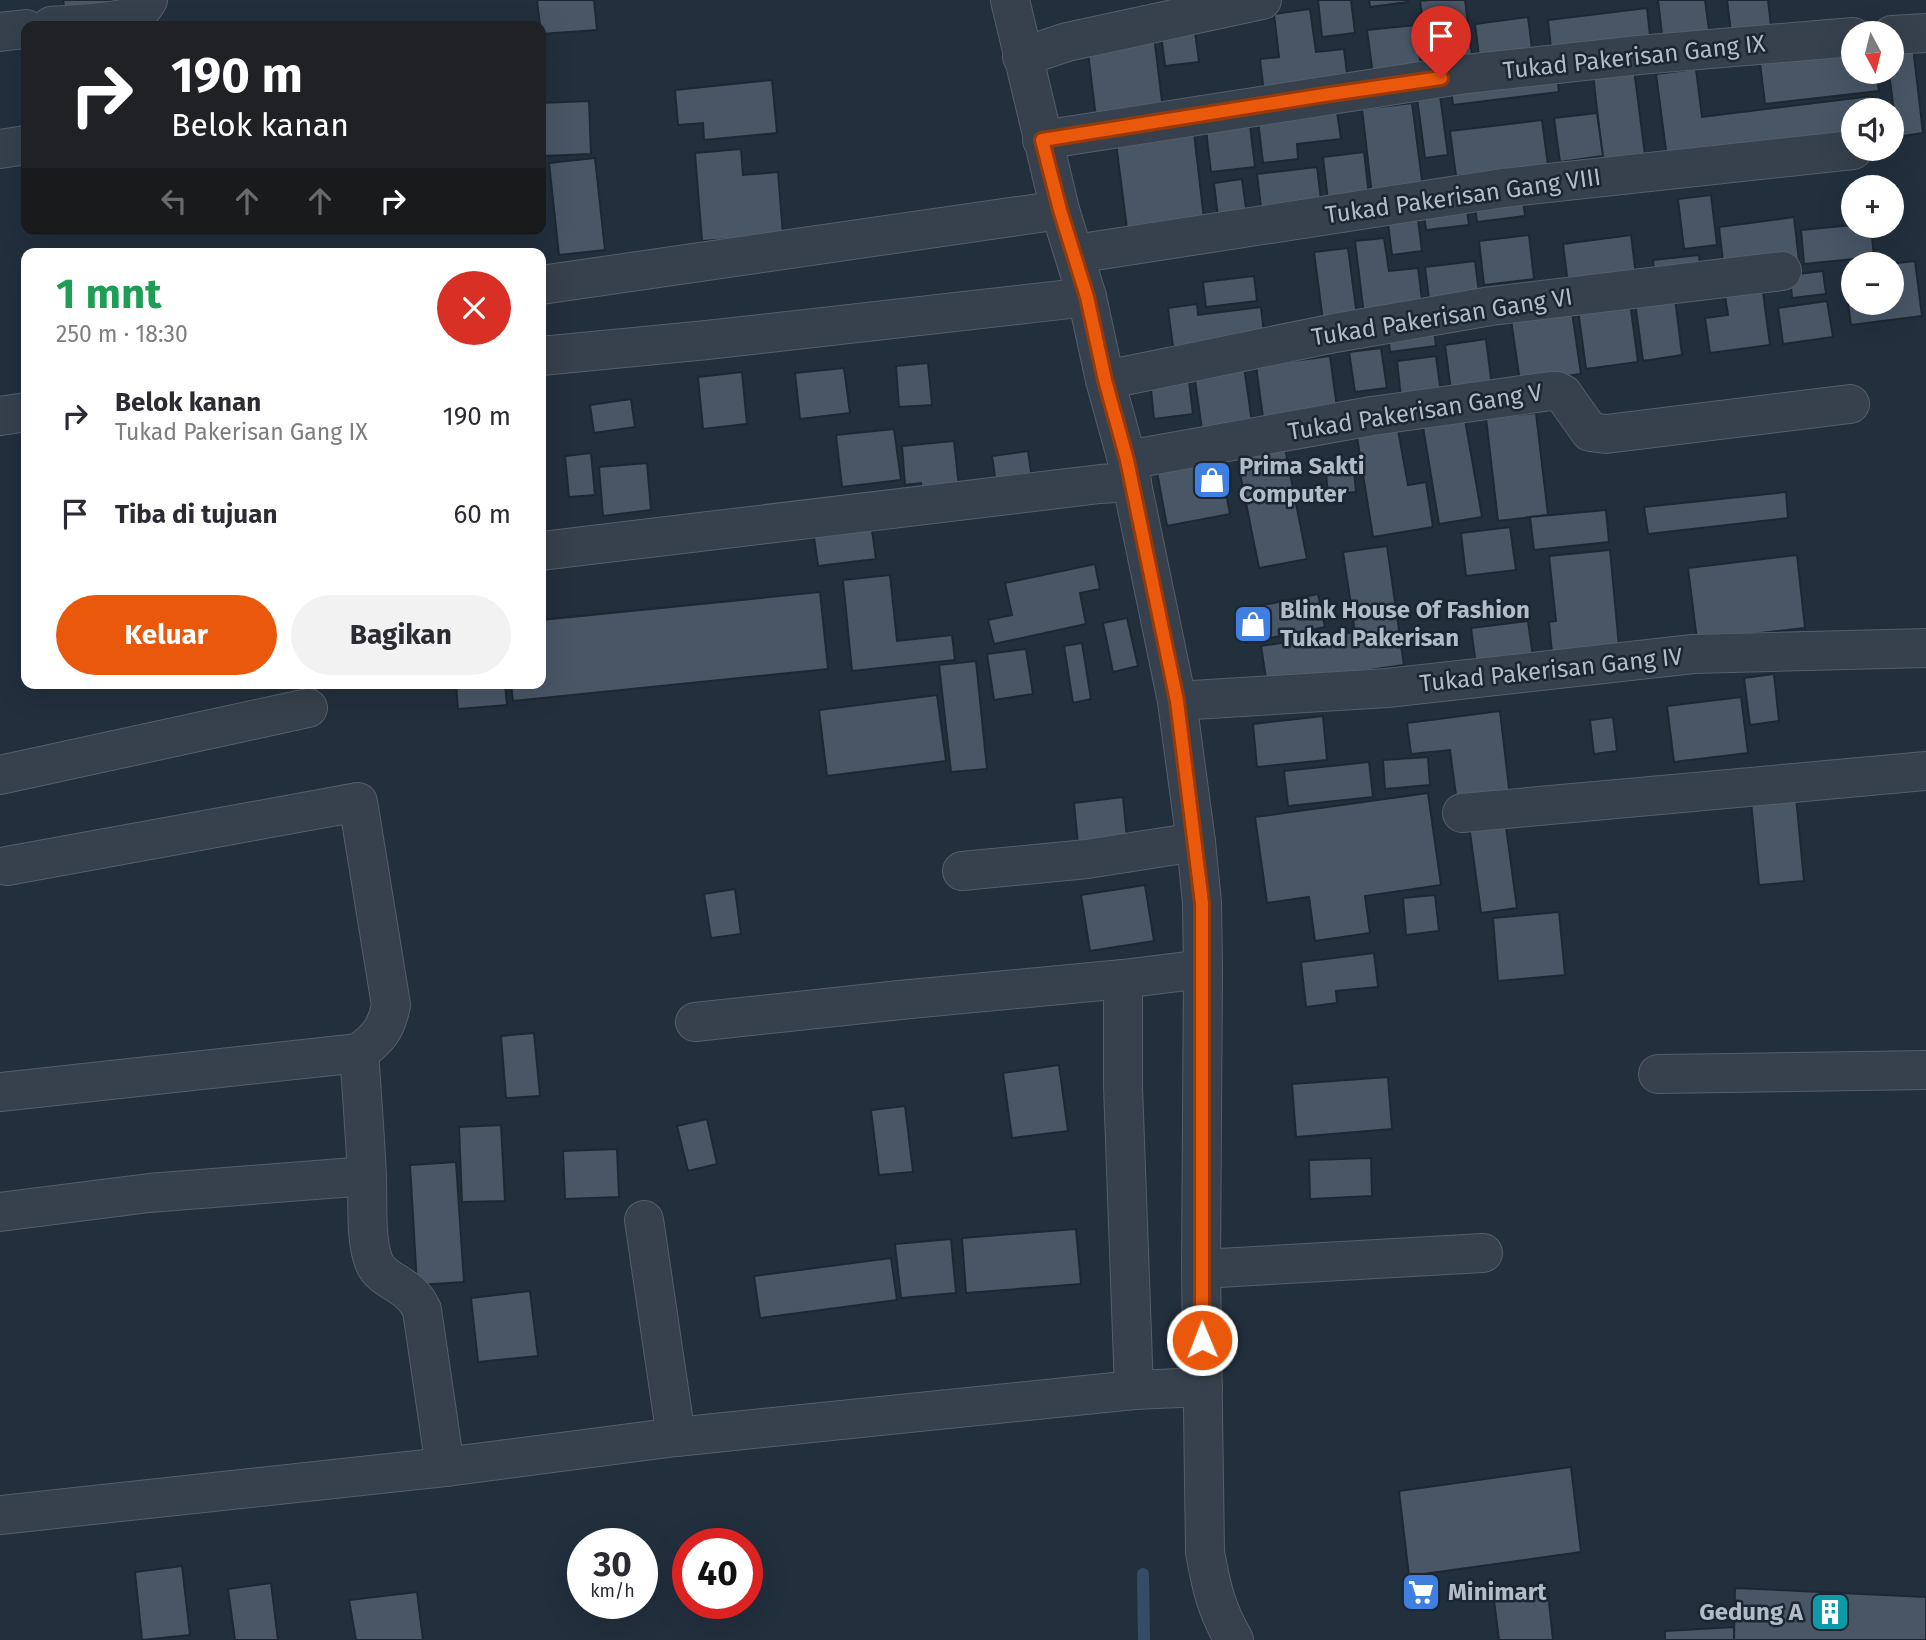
<!DOCTYPE html>
<html lang="id">
<head>
<meta charset="utf-8">
<style>
  :root { --surface:#fff; --page:#f2f2f3; --text:#2b2b33; --muted:#7c7c81; --accent:#ea580c }
  body { margin:0; font-family:"Fira Sans",sans-serif; background:var(--page); color:var(--text); height:100vh; display:flex; flex-direction:column; font-size:26px; white-space:nowrap }
  * { box-sizing:border-box; margin:0 }
  p { font-size:23px; color:var(--muted) }
  .icon { flex:none; width:38px; height:38px; fill:none; stroke:currentColor; stroke-width:2; stroke-linecap:round; stroke-linejoin:round }
  .map { position:relative; flex:1; overflow:hidden }
  .details { position:absolute; left:21px; top:248px; width:525px; height:441px; display:flex; flex-direction:column; background:var(--surface); border-radius:14px; box-shadow:0 7px 28px #0002 }
  .details>* { flex:none }
  .top-card { position:absolute; left:21px; top:21px; width:525px; height:214px; border-radius:14px; box-shadow:0 7px 28px #0002; background:#202124; color:#fff; overflow:hidden }
  .needle { width:46px; rotate:173deg }
  .tools { position:absolute; left:1841px; top:21px; display:grid; gap:14px }
  .tools a { display:grid; place-items:center; width:63px; height:63px; border-radius:50%; background:var(--surface); box-shadow:0 7px 28px #0002; font-size:35px }
  .speed { position:absolute; left:567px; top:1528px; display:flex; gap:14px; font-size:35px; font-weight:700; text-align:center }
  .speed>* { display:grid; place-content:center; width:91px; height:91px; border-radius:50%; background:var(--surface); box-shadow:0 7px 28px #0002; line-height:1 }
  .speed small { font-size:18px; font-weight:400 }
  .speed .limit { border:10px solid #d22; background:#fff; color:#111 }
  .pin { position:absolute; display:grid; place-items:center; width:60px; height:60px; color:#fff; margin:-72px -30px; border-radius:50% 50% 50% 0; rotate:-45deg; box-shadow:0 0 7px #0007 }
  .pin .icon { rotate:45deg }
  .me { position:absolute; width:77px; margin:-38px; rotate:359deg; stroke-linejoin:round; filter:drop-shadow(0 0 5px #0008) }
  .turn { display:flex; align-items:center; gap:24px; height:147px; padding:0 35px; font-size:32px }
  .turn .icon { width:91px; height:91px; stroke-width:2.5 }
  .turn b { display:block; font-size:49px; line-height:60px }
  .lanes { display:flex; align-items:center; height:66px; padding:0 35px; background:#0003; justify-content:center; gap:35px; direction:ltr }
  .lanes .off { opacity:.35 }
  .round { display:grid; place-items:center; flex:none; width:74px; height:74px; border-radius:37px; background:var(--page) }
  .overview { display:flex; align-items:center; justify-content:space-between; height:119px; padding:0 35px }
  h1 { font-size:42px; font-weight:700; line-height:52px; color:#1e9e55 }
  .button { display:flex; gap:14px; margin-top:auto; padding:14px 35px }
  .button a { flex:1; height:80px; border-radius:42px; background:var(--accent); color:#fff; font-size:28px; font-weight:700; line-height:80px; text-align:center }
  .button a+a { background:var(--page); color:var(--text) }
  ul { padding:0; list-style:none }
  li { display:flex; align-items:center; gap:21px; height:98px; padding:0 35px }
  li div { flex:1 }
  li b { display:block; font-size:26px }
  li em { font-style:normal }
  .map>svg:first-child { display:block }
</style>
</head>
<body>
<div class="map">
<svg width="1926" height="1640" viewBox="0 0 1926 1640">
  <rect width="100%" height="100%" fill="#222f3d"/>
  <g fill="none" stroke-linecap="round" stroke-linejoin="round">
    <!-- stream -->
    <polyline stroke="#354c65" stroke-width="12" points="1143,1574 1144,1640"/>
  </g>
  <!-- building -->
  <g fill="#485666" stroke="#1d2834" stroke-width="2">
    <polygon points="63,0 114,0 116,10 66,18"/>
    <polygon points="537,0 594,0 597,30 541,34"/>
    <polygon points="1318,0 1351,0 1355,33 1322,37"/>
    <polygon points="1369,0 1408,0 1408,2 1370,7"/>
    <polygon points="1430,0 1465,0 1473,64 1429,69 1420,1"/>
    <polygon points="1658,0 1705,0 1710,37 1663,43"/>
    <polygon points="1727,0 1768,0 1771,27 1731,32"/>
    <polygon points="1647,8 1651,45 1552,57 1548,20"/>
    <polygon points="1310,9 1316,52 1344,49 1348,82 1264,93 1260,59 1279,57 1274,14"/>
    <polygon points="1528,17 1533,57 1480,64 1475,24"/>
    <polygon points="1194,23 1199,62 1165,66 1160,27"/>
    <polygon points="1416,25 1422,77 1374,83 1367,30"/>
    <polygon points="1154,36 1164,118 1097,126 1087,44"/>
    <polygon points="1853,44 1853,72 1876,72 1879,91 1765,104 1759,55"/>
    <polygon points="1913,47 1923,133 1897,137 1889,72 1892,72 1892,49"/>
    <polygon points="1556,68 1559,92 1453,105 1450,81"/>
    <polygon points="1634,69 1645,155 1603,161 1593,74"/>
    <polygon points="1696,69 1702,117 1872,96 1874,110 1853,110 1853,143 1667,158 1656,74"/>
    <polygon points="772,80 777,133 704,140 703,123 678,125 675,90"/>
    <polygon points="1440,95 1448,155 1425,158 1417,98"/>
    <polygon points="589,101 591,154 541,156 541,103"/>
    <polygon points="1412,103 1423,188 1372,195 1362,109"/>
    <polygon points="1337,112 1341,139 1297,144 1298,159 1263,163 1258,121"/>
    <polygon points="1597,113 1603,156 1560,162 1554,118"/>
    <polygon points="1542,120 1548,165 1456,176 1450,131"/>
    <polygon points="1250,125 1255,167 1211,172 1206,130"/>
    <polygon points="1194,133 1205,228 1128,237 1116,143"/>
    <polygon points="741,149 743,175 778,172 783,235 702,241 695,153"/>
    <polygon points="1364,152 1369,196 1328,201 1323,157"/>
    <polygon points="595,158 605,250 559,255 549,163"/>
    <polygon points="1317,167 1322,208 1262,215 1257,174"/>
    <polygon points="1242,179 1248,223 1219,226 1214,183"/>
    <polygon points="1522,192 1525,216 1477,222 1474,198"/>
    <polygon points="1711,195 1717,245 1684,249 1678,199"/>
    <polygon points="1466,203 1469,225 1426,230 1423,208"/>
    <polygon points="1417,212 1422,251 1392,255 1387,216"/>
    <polygon points="1794,217 1799,261 1724,270 1719,227"/>
    <polygon points="1853,225 1871,226 1874,257 1804,264 1801,230"/>
    <polygon points="1529,235 1534,279 1484,285 1479,241"/>
    <polygon points="1631,235 1637,283 1569,292 1563,244"/>
    <polygon points="1384,238 1389,271 1418,268 1423,308 1364,315 1355,241"/>
    <polygon points="1348,248 1357,316 1323,321 1314,252"/>
    <polygon points="1699,255 1701,275 1655,281 1653,260"/>
    <polygon points="1475,261 1480,301 1430,307 1425,267"/>
    <polygon points="1915,261 1922,316 1851,325 1843,270 1853,269 1853,303 1892,303 1892,264 1888,264"/>
    <polygon points="1823,271 1826,294 1792,298 1790,275"/>
    <polygon points="1254,276 1257,301 1206,307 1203,282"/>
    <polygon points="1761,277 1770,345 1710,353 1705,318 1728,315 1723,283"/>
    <polygon points="1674,290 1682,355 1643,361 1634,295"/>
    <polygon points="1629,295 1638,362 1586,369 1577,302"/>
    <polygon points="1827,301 1833,337 1783,344 1778,308"/>
    <polygon points="1197,304 1198,315 1261,307 1265,343 1174,355 1168,308"/>
    <polygon points="1571,305 1581,374 1520,382 1510,313"/>
    <polygon points="1433,321 1436,346 1390,352 1387,327"/>
    <polygon points="1486,339 1492,387 1451,391 1445,345"/>
    <polygon points="1381,348 1387,388 1355,392 1349,352"/>
    <polygon points="1330,356 1338,415 1264,425 1256,366"/>
    <polygon points="1436,356 1441,393 1401,398 1397,361"/>
    <polygon points="928,363 932,405 899,407 896,366"/>
    <polygon points="1244,366 1253,430 1203,437 1194,373"/>
    <polygon points="844,368 850,413 800,419 795,373"/>
    <polygon points="742,372 747,424 703,429 698,377"/>
    <polygon points="1188,373 1193,414 1154,419 1150,379"/>
    <polygon points="631,399 635,427 594,433 590,405"/>
    <polygon points="1536,413 1548,515 1498,521 1486,418"/>
    <polygon points="1464,414 1482,517 1439,524 1422,421"/>
    <polygon points="1397,424 1408,485 1426,482 1433,527 1373,537 1356,431"/>
    <polygon points="894,429 901,480 842,487 836,435"/>
    <polygon points="954,441 960,497 923,500 921,483 905,485 902,446"/>
    <polygon points="1285,448 1307,559 1259,568 1237,458"/>
    <polygon points="1028,451 1032,479 996,484 992,456"/>
    <polygon points="591,453 595,495 569,497 565,456"/>
    <polygon points="1220,460 1230,514 1167,526 1157,472"/>
    <polygon points="647,463 651,510 603,516 599,467"/>
    <polygon points="1354,470 1356,492 1328,495 1326,473"/>
    <polygon points="1786,492 1788,518 1648,534 1644,507"/>
    <polygon points="1606,510 1609,542 1534,550 1530,517"/>
    <polygon points="871,523 876,559 818,566 813,530"/>
    <polygon points="1510,527 1516,570 1466,576 1461,533"/>
    <polygon points="1387,546 1404,665 1267,685 1261,646 1355,632 1343,552"/>
    <polygon points="1610,550 1620,657 1553,664 1549,622 1556,621 1549,556"/>
    <polygon points="1797,555 1805,628 1697,640 1688,568"/>
    <polygon points="1095,564 1100,589 1080,593 1086,624 994,644 988,620 1012,615 1005,583"/>
    <polygon points="890,575 897,641 952,635 955,660 852,671 843,580"/>
    <polygon points="820,592 828,669 513,701 511,684 541,684 541,620"/>
    <polygon points="1318,594 1325,627 1246,643 1239,610"/>
    <polygon points="1127,618 1138,666 1113,672 1103,623"/>
    <polygon points="1528,621 1534,665 1477,673 1471,628"/>
    <polygon points="1082,643 1091,699 1073,703 1064,646"/>
    <polygon points="1026,649 1033,694 994,700 987,654"/>
    <polygon points="976,661 987,769 951,772 939,665"/>
    <polygon points="1774,674 1779,721 1750,725 1744,678"/>
    <polygon points="456,684 505,684 507,705 458,709"/>
    <polygon points="937,695 946,761 827,776 819,710"/>
    <polygon points="1741,697 1748,753 1674,762 1667,706"/>
    <polygon points="1500,711 1510,797 1457,803 1450,750 1411,754 1407,723"/>
    <polygon points="1323,716 1327,760 1257,767 1253,724"/>
    <polygon points="1613,717 1617,751 1594,754 1590,720"/>
    <polygon points="1428,757 1430,785 1385,789 1383,760"/>
    <polygon points="1369,762 1373,797 1288,806 1284,771"/>
    <polygon points="1428,793 1441,885 1365,896 1370,933 1315,941 1309,897 1267,903 1255,817"/>
    <polygon points="1123,797 1128,850 1079,855 1074,803"/>
    <polygon points="1796,797 1804,881 1759,885 1751,801"/>
    <polygon points="1504,812 1517,908 1481,913 1468,818"/>
    <polygon points="1145,885 1154,941 1090,951 1081,895"/>
    <polygon points="735,889 741,934 711,938 704,894"/>
    <polygon points="1435,895 1439,931 1406,935 1403,898"/>
    <polygon points="1559,912 1565,975 1498,981 1493,918"/>
    <polygon points="1374,953 1378,987 1336,991 1337,1003 1306,1007 1301,962"/>
    <polygon points="534,1033 540,1096 506,1098 501,1036"/>
    <polygon points="1059,1065 1068,1131 1012,1138 1003,1073"/>
    <polygon points="1388,1077 1392,1129 1296,1137 1292,1084"/>
    <polygon points="905,1106 913,1172 879,1175 871,1110"/>
    <polygon points="707,1119 717,1164 688,1171 677,1126"/>
    <polygon points="501,1125 505,1201 462,1202 459,1127"/>
    <polygon points="617,1149 619,1197 565,1199 563,1151"/>
    <polygon points="1371,1158 1372,1196 1310,1199 1309,1160"/>
    <polygon points="456,1162 464,1282 417,1285 410,1165"/>
    <polygon points="1076,1229 1081,1284 966,1293 962,1238"/>
    <polygon points="951,1239 956,1293 901,1298 895,1244"/>
    <polygon points="891,1258 897,1300 760,1318 754,1276"/>
    <polygon points="530,1291 538,1356 478,1362 471,1298"/>
    <polygon points="1571,1467 1581,1552 1409,1576 1399,1491"/>
    <polygon points="182,1566 190,1635 142,1640 135,1572"/>
    <polygon points="271,1583 278,1640 235,1640 228,1589"/>
    <polygon points="1735,1588 1926,1597 1926,1640 1734,1640"/>
    <polygon points="417,1592 423,1640 356,1640 349,1600"/>
    <polygon points="1548,1593 1553,1640 1499,1640 1494,1600"/>
    <polygon points="1734,1627 1734,1640 1665,1640 1665,1631"/>
  </g>
  <g fill="none" stroke-linecap="round" stroke-linejoin="round">
    <!-- minor casing -->
    <g stroke="#545f6b" stroke-width="40">
      <g id="minor">
        <path d="M 1010,0 L 1060,210 L 1087,297 L 1105,380 L 1127,460 L 1177,701 L 1196,842 L 1202,903 L 1203,969 L 1201,1269 L 1205,1552 C 1211,1586 1216,1609 1234,1640"/>
        <path d="M 51,26 C 71,24 122,23 137,14 C 142,10 145,5 148,0"/>
        <polyline points="0,32 26,29"/>
        <polyline points="1892,35 1926,33"/>
        <polyline points="1022,57 1067,42 1262,0"/>
        <polyline points="1042,140 1466,74 1639,55 1853,37"/>
        <polyline points="0,149 26,145"/>
        <polyline points="1075,254 1503,188 1853,150"/>
        <polyline points="541,285 1060,210"/>
        <polyline points="541,356 707,340 1087,297"/>
        <polyline points="1105,380 1335,333 1491,306 1782,271"/>
        <polyline points="0,416 26,412"/>
        <polyline points="1127,460 1372,416 1551,391 1557,391 1563,394 1590,432 1606,434 1850,404"/>
        <polyline points="541,551 1100,484 1132,482"/>
        <polyline points="1177,701 1387,688 1693,654 1926,648"/>
        <polyline points="0,775 308,708"/>
        <polyline points="1462,813 1926,771"/>
        <path d="M 7,866 L 358,802 L 391,1005 C 386,1030 378,1038 359,1053 C 362,1094 365,1135 367,1176 C 368,1201 365,1240 374,1262 C 382,1283 410,1282 422,1310 L 445,1467"/>
        <polyline points="962,871 1087,859 1196,842"/>
        <polyline points="1123,979 1203,969"/>
        <polyline points="695,1022 900,1000 1123,979 1123,1086 1134,1390"/>
        <polyline points="1658,1074 1926,1070"/>
        <polyline points="0,1092 359,1053"/>
        <polyline points="0,1212 149,1193 367,1176"/>
        <polyline points="644,1220 676,1437"/>
        <polyline points="1201,1269 1483,1253"/>
        <polyline points="0,1515 445,1467 676,1437 1134,1390 1203,1387"/>
      </g>
    </g>
    <!-- minor -->
    <use href="#minor" stroke="#36414d" stroke-width="38"/>
  </g>
  <g fill="none" stroke-linecap="round" stroke-linejoin="round">
    <!-- route casing -->
    <g stroke="#983908" stroke-width="18">
      <polyline id="route" points="1202,1340 1202,903 1177,701 1127,460 1105,380 1087,297 1060,210 1042,140 1324,95 1441,78"/>
    </g>
    <!-- route -->
    <use href="#route" stroke="#ea580c" stroke-width="12"/>
  </g>
  <!-- icons -->
  <defs>
    <g id="shop-square" transform="scale(2.0125)"><rect x="-9" y="-9" width="18" height="18" rx="4" fill="#3f7fe0" stroke="#1b2632"/><path d="M-5-2.5h2.3a2.7 3.5 0 0 1 5.4 0H5L5.5 6h-11ZM-1.5-2.5h3a1.5 2.3 0 0 0-3 0Z" fill="#fff"/></g>
    <g id="supermarket-square" transform="scale(2.0125)"><rect x="-9" y="-9" width="18" height="18" rx="4" fill="#3f7fe0" stroke="#1b2632"/><path d="M-6-5.5h2.5l.6 2H6L4.5 2H-2.5L-4.4-4H-6ZM-1.5 3.2a1.3 1.3 0 1 0 .1 0ZM3 3.2a1.3 1.3 0 1 0 .1 0Z" fill="#fff"/></g>
    <g id="building-square" transform="scale(2.0125)"><rect x="-9" y="-9" width="18" height="18" rx="4" fill="#0f9aa8" stroke="#1b2632"/><path d="M-4-6H4V6H1V3H-1V6H-4ZM-2.5-4.3h1.7v1.8h-1.7ZM.8-4.3h1.7v1.8H.8ZM-2.5-1h1.7V.8h-1.7ZM.8-1h1.7V.8H.8Z" fill="#fff"/></g>
  </defs>
  <g fill-rule="evenodd">
    <use href="#shop-square" x="1212" y="480"/>
    <use href="#shop-square" x="1253" y="624"/>
    <use href="#supermarket-square" x="1421" y="1592"/>
    <use href="#building-square" x="1830" y="1612"/>
  </g>
  <g text-anchor="middle" dominant-baseline="central" stroke-width="5" stroke-linejoin="round" paint-order="stroke">
    <!-- street labels -->
    <g font-size="24" fill="#b1bcc8" stroke="#1b2632">
      <text transform="translate(1634 57) rotate(-6)">Tukad Pakerisan Gang IX</text>
      <text transform="translate(1463 196) rotate(-8)">Tukad Pakerisan Gang VIII</text>
      <text transform="translate(1442 317) rotate(-9)">Tukad Pakerisan Gang VI</text>
      <text transform="translate(1415 412) rotate(-9)">Tukad Pakerisan Gang V</text>
      <text transform="translate(1551 670) rotate(-6)">Tukad Pakerisan Gang IV</text>
    </g>
    <!-- poi labels -->
    <g font-size="24" font-weight="bold" fill="#b1bcc8" stroke="#1b2632" text-anchor="start">
      <text x="1239" y="466">Prima Sakti<tspan x="1239" dy="28">Computer</tspan></text>
      <text x="1280" y="610">Blink House Of Fashion<tspan x="1280" dy="28">Tukad Pakerisan</tspan></text>
      <text x="1448" y="1592">Minimart</text>
      <text x="1803" y="1612" text-anchor="end">Gedung A</text>
    </g>
  </g>
</svg>
<div class="tools">
<a><svg class="needle" viewBox="-14 -14 28 28"><path d="M0-13l5 13h-10z" fill="#e53935"/><path d="M0 13l5-13h-10z" fill="#7c7c81"/></svg></a>
<a><svg class="icon" aria-label="sound" viewBox="0 0 24 24"><path d="M4 9h4l5-4v14l-5-4H4zM17 9q2 3 0 6"/></svg></a>
<a>+</a>
<a>−</a>
</div>
<div class="speed"><div>30<small>km/h</small></div><div class="limit">40</div></div>
<div class="pin" style="left:1441px;top:78px;background:#d93025"><svg class="icon" aria-label="arrive" viewBox="0 0 24 24"><path d="M6 21V4h12l-3 4 3 4H6"/></svg></div>
<svg class="me" style="left:1202px;top:1340px" viewBox="-20 -20 40 40"><circle r="17" fill="#ea580c" stroke="#fff" stroke-width="3"/><path d="M0-11L8 9 0 5-8 9z" fill="#fff"/></svg>
<div class="top-card">
<div class="turn"><svg class="icon" aria-label="right" viewBox="0 0 24 24"><path d="M7 20v-9h11M14 6l5 5-5 5"/></svg><div><b>190 m</b>Belok kanan</div></div>
<div class="lanes"><svg class="icon off" aria-label="left" viewBox="0 0 24 24"><path d="M17 20v-9H6M10 6l-5 5 5 5"/></svg><svg class="icon off" aria-label="ahead" viewBox="0 0 24 24"><path d="M12 20V5M6 11l6-6 6 6"/></svg><svg class="icon off" aria-label="ahead" viewBox="0 0 24 24"><path d="M12 20V5M6 11l6-6 6 6"/></svg><svg class="icon" aria-label="right" viewBox="0 0 24 24"><path d="M7 20v-9h11M14 6l5 5-5 5"/></svg></div>
</div>
<section class="details">
<div class="overview"><div><h1>1 mnt</h1><p>250 m · 18:30</p></div><a class="round" style="background:#d93025;color:#fff"><svg class="icon" aria-label="close" viewBox="0 0 24 24"><path d="M6 6l12 12M18 6L6 18"/></svg></a></div>
<ul>
<li><svg class="icon" aria-label="right" viewBox="0 0 24 24"><path d="M7 20v-9h11M14 6l5 5-5 5"/></svg><div><b>Belok kanan</b><p>Tukad Pakerisan Gang IX</p></div><em>190 m</em></li>
<li><svg class="icon" aria-label="arrive" viewBox="0 0 24 24"><path d="M6 21V4h12l-3 4 3 4H6"/></svg><div><b>Tiba di tujuan</b></div><em>60 m</em></li>
</ul>
<div class="button"><a>Keluar</a><a>Bagikan</a></div>
</section>
</div>
</body>
</html>
